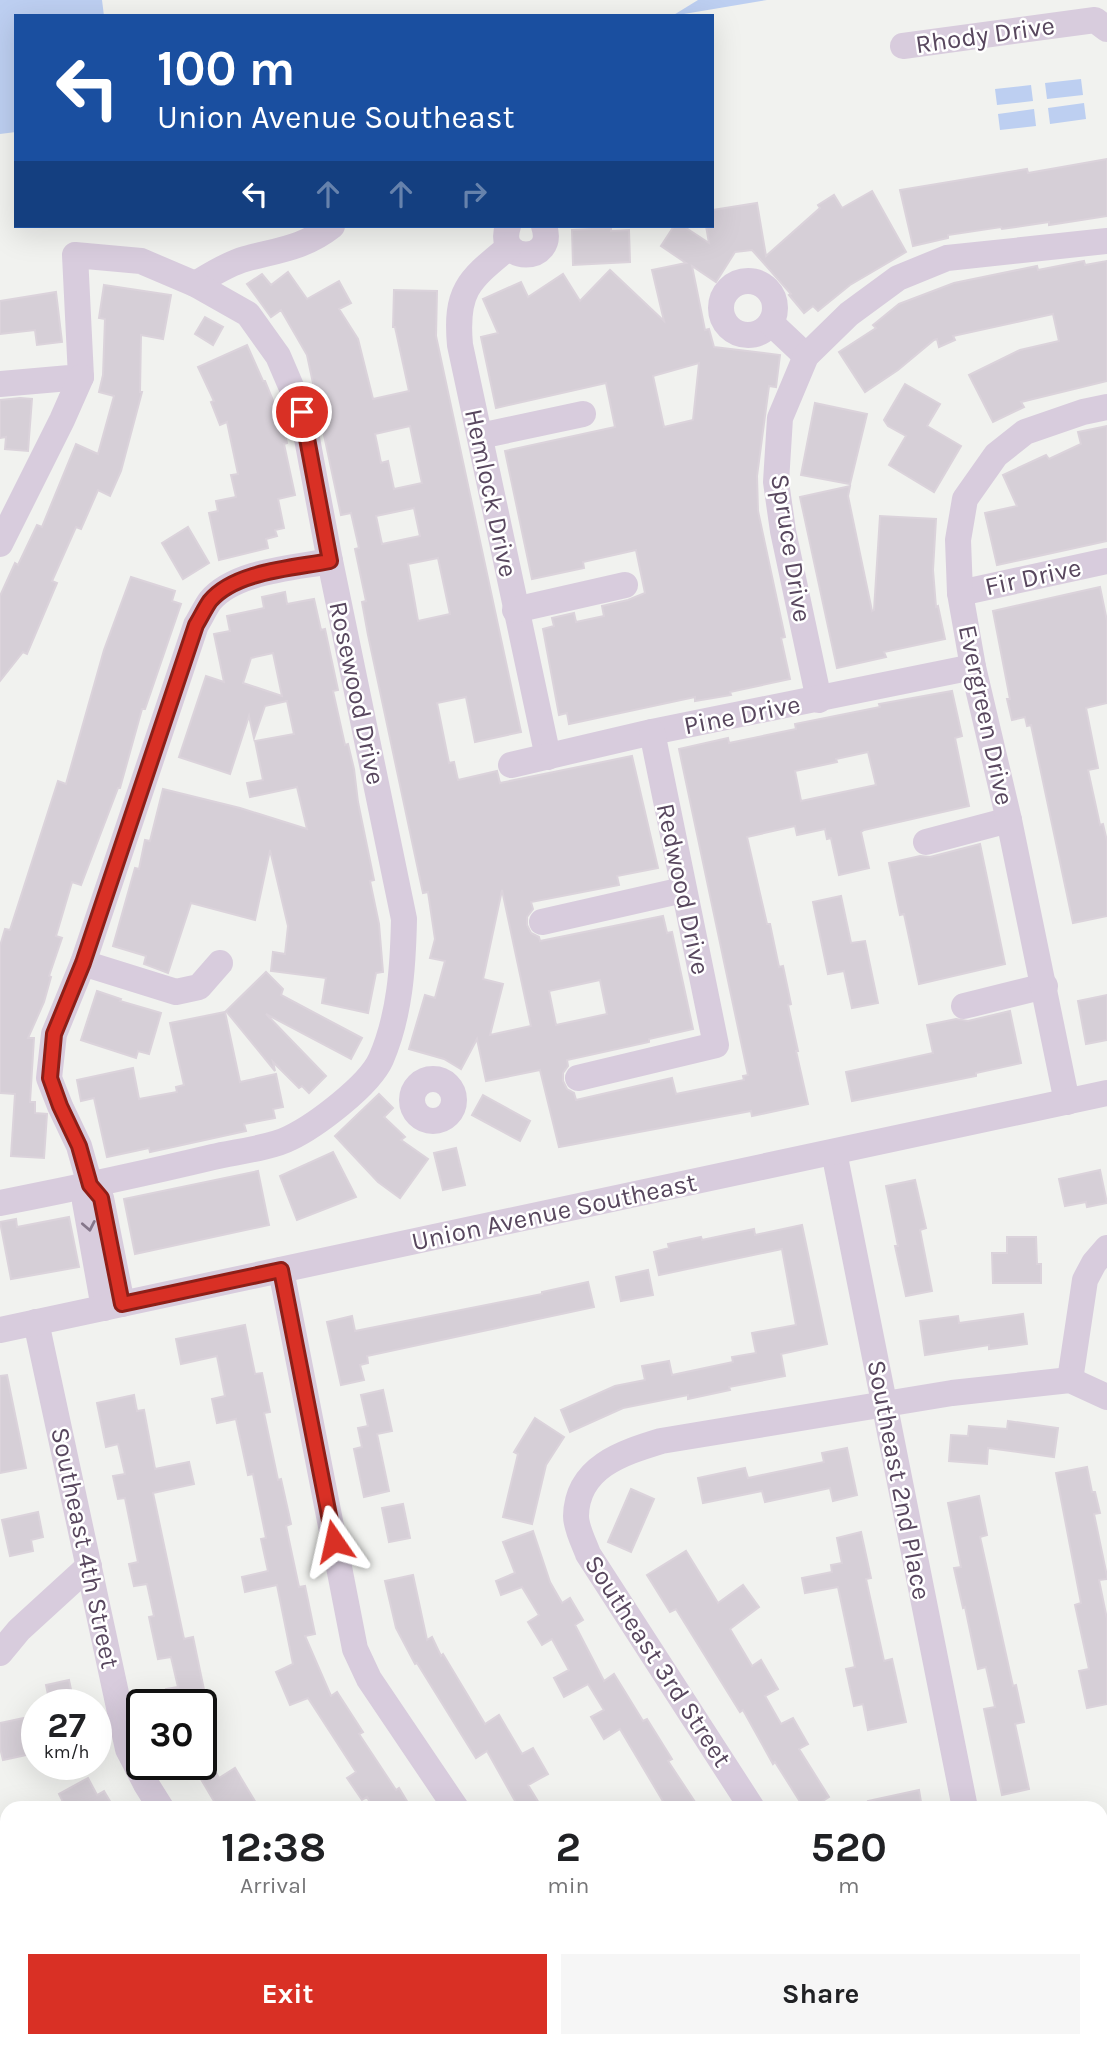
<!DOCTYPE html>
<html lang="en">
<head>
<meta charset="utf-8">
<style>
  :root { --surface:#fff; --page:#f6f6f6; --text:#202124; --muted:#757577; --accent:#d93025 }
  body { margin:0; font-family:Karla,sans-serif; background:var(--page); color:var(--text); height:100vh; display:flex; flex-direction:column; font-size:26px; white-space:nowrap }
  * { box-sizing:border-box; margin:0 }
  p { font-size:23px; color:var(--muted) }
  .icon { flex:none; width:38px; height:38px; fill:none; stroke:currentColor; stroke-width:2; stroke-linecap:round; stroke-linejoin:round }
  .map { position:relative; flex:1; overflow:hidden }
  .drawer { position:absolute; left:0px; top:1801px; width:1108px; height:247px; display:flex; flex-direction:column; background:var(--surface); border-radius:21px 21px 0 0; box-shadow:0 7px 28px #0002 }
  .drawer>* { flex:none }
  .top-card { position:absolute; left:14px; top:14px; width:700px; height:214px; border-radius:0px; box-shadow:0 7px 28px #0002; background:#1a4fa0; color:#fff; overflow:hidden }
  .speed { position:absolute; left:21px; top:1689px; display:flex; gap:14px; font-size:35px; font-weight:700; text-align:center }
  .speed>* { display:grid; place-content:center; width:91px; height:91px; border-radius:50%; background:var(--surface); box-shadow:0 7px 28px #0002; line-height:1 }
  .speed small { font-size:18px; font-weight:400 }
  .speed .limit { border:4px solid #111; border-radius:10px; background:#fff; color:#111 }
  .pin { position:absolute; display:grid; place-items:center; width:60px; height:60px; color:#fff; margin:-30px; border:4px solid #fff; border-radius:50%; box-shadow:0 2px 7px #0007 }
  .me { position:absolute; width:77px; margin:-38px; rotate:349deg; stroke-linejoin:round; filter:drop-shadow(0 0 5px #0008) }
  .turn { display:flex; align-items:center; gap:24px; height:147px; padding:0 28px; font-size:32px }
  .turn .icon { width:91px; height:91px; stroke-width:2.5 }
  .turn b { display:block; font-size:49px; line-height:60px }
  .lanes { display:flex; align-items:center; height:66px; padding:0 28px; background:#0003; justify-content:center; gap:35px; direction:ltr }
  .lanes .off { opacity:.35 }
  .eta { display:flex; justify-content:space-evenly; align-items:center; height:119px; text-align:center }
  .eta b { font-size:42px; font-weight:700; line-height:49px }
  .cta { display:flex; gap:14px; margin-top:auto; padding:14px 28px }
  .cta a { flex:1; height:80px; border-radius:0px; background:var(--accent); color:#fff; font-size:28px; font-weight:700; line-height:80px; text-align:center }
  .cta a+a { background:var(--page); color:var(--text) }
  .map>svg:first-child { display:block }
</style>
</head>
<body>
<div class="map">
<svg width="1107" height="2047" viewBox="0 0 1107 2047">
  <rect width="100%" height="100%" fill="#f1f2ef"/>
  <!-- green -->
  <g fill="#bdcff1">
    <polygon points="0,0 102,0 104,16 16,16 16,132 0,134"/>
    <polygon points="698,0 767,0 672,16"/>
    <polygon points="1081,79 1083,95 1047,99 1045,83"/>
    <polygon points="1031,85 1033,101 997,105 995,89"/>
    <polygon points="1084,103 1086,119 1050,124 1048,108"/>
    <polygon points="1034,109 1036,126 1000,130 998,114"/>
  </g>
  <!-- building -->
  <g fill="#d6cfd7" stroke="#dbd3db" stroke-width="2" fill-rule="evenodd">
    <polygon points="1107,159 1107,216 1049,225 1049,222 1002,229 1001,227 948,235 948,238 913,246 900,190 1027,169 1028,173"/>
    <path d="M 872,191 L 906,252 L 850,285 L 818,311 L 813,306 L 804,313 L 789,295 L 791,294 L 752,250 L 735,252 L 716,282 L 692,266 L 705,330 L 709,329 L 714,347 L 780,355 L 776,387 L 769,386 L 757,476 L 758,511 L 785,637 L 781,638 L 790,679 L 730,692 L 731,695 L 695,701 L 695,697 L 569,724 L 567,713 L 559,715 L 543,629 L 554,626 L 552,618 L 574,613 L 576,622 L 604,616 L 602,606 L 628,600 L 645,593 L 636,550 L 583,562 L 584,568 L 532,579 L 505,451 L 615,427 L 606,383 L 496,408 L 481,337 L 498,333 L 483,299 L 521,282 L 528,297 L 563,274 L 580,301 L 610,270 L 664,321 L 652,270 L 686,263 L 661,246 L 674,226 L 683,226 L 709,243 L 706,226 L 712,226 L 712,210 L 757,203 L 766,256 L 820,208 L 818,205 L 834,195 L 842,208 ZM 699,363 L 693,420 L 664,427 L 653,376 Z"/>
    <polygon points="611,228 611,231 629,230 630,262 573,265 572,230"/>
    <polygon points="1084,261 1085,265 1107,261 1107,381 1021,402 1024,407 993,422 969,375 1020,350 1059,341 1053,314 953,336 955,340 939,347 937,339 934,340 898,370 865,392 839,352 876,328 873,325 899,304 954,283 1037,266 1038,270"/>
    <path d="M 288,272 L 307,299 L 339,281 L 351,303 L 339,309 L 358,339 L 373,399 L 409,391 L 395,327 L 393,327 L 394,290 L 437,291 L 436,336 L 521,732 L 475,742 L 466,697 L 437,703 L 449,763 L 454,762 L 458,780 L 497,771 L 500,783 L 632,756 L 658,868 L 617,876 L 619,885 L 531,902 L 533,909 L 527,917 L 527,925 L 531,933 L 539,937 L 540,941 L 663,916 L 667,933 L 672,932 L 693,1029 L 649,1039 L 649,1042 L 567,1060 L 568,1066 L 563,1073 L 563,1081 L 567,1089 L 574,1093 L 576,1100 L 672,1078 L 676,1094 L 744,1080 L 743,1076 L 748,1075 L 679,749 L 728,738 L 729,743 L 796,729 L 795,724 L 880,707 L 879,704 L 952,691 L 962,736 L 955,738 L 969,806 L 864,830 L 861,832 L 869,868 L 839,875 L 831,838 L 827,839 L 825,829 L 797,835 L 795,826 L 747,837 L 767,924 L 770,924 L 779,967 L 783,966 L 791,1004 L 788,1005 L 798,1051 L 796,1051 L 808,1104 L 752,1116 L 751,1111 L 559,1147 L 540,1070 L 486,1081 L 477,1039 L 461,1069 L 444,1059 L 409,1049 L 425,995 L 435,998 L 445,961 L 430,958 L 435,939 L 428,892 L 423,893 L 368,635 L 362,602 L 366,601 L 355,549 L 359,548 L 351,513 L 341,515 L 307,355 L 281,310 L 271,317 L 247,284 L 262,274 L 271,285 ZM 410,426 L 422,483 L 394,489 L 388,461 L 381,463 L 375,434 ZM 414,508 L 420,536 L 382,544 L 376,516 ZM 438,558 L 450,614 L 418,621 L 408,564 ZM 868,752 L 876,785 L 801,801 L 795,771 L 837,762 L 836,759 ZM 502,890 L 531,1026 L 490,1035 L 503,984 L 483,979 ZM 600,980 L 607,1014 L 556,1025 L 549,991 Z"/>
    <polygon points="104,285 171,295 163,339 141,335 140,392 142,392 121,471 110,496 98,490 81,529 76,527 52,581 57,583 27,654 23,652 0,681 0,596 15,563 18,565 37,525 42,527 76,444 98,454 114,396 99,392 103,375 105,319 99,318"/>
    <polygon points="56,292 62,342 37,345 35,330 0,334 0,301"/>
    <polygon points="205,317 223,327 213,345 195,334"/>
    <polygon points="247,345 263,381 265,381 283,425 287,443 284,444 295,495 278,499 284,528 275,530 277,536 266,539 268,548 219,560 209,513 218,511 216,501 236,497 231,475 238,474 227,422 220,425 211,402 214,401 198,367"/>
    <polygon points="905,384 940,404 927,426 961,446 934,492 889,465 906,436 888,426 884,420"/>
    <polygon points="20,398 32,399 28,451 5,449 6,437 0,438 0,400"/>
    <polygon points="815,403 867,414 850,484 801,475"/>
    <polygon points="1107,426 1107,541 997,565 985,513 1017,506 1003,475 1046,455 1049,459 1081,444 1078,432"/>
    <polygon points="850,486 848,496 872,611 874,610 880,516 936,519 933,570 936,607 938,606 945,639 884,652 886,657 837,668 800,497"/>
    <polygon points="188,527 209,563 183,579 162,543"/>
    <polygon points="131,577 175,591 172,601 181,604 145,709 142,709 120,788 118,788 81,885 72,882 56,936 62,938 49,976 51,977 44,1002 28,1038 34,1038 30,1102 35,1102 35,1113 47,1114 44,1158 11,1156 15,1094 0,1093 0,946 5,929 10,930 58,781 66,784 104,650"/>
    <polygon points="1100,587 1107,621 1107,703 1086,708 1098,768 1088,770 1100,825 1103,824 1107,841 1107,916 1073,923 1031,725 1027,726 1025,717 1012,720 1007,699 1010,699 993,611"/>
    <path d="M 285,592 L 287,604 L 314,599 L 321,630 L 325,629 L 338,690 L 333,691 L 345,745 L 348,744 L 354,769 L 358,802 L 374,880 L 370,881 L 379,924 L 383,972 L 376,973 L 368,1013 L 322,1003 L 326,978 L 271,971 L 273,952 L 285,954 L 288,926 L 270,850 L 255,920 L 191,903 L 168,973 L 144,964 L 146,956 L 113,946 L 135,868 L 139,869 L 145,840 L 150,841 L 163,789 L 240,808 L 307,829 L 297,787 L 250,797 L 247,783 L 263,780 L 255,741 L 294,734 L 287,701 L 265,706 L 254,738 L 249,716 L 230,774 L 179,757 L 206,676 L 224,682 L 214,634 L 230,631 L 227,616 L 264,608 L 262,597 ZM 273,653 L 282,696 L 243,683 L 251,658 Z"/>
    <polygon points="980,844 1005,964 919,984 904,914 900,915 889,863 920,856 930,857"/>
    <polygon points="841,896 851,943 865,941 878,1003 852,1008 844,971 828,974 813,902"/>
    <polygon points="266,972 283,989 281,995 362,1038 351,1059 266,1014 326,1076 309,1093 302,1086 299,1088 273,1062 275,1071 226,1011"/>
    <polygon points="97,991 121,999 120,1001 161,1013 149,1054 138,1051 136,1058 81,1040"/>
    <polygon points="1107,995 1107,1040 1086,1044 1078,1001"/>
    <polygon points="1010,1011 1021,1063 976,1073 976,1076 852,1101 846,1072 933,1053 927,1025 956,1019 968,1021"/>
    <polygon points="225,1012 240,1082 276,1074 283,1107 273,1109 275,1118 244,1124 246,1131 150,1152 149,1148 107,1157 94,1098 81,1101 77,1080 133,1068 139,1099 177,1092 176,1087 184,1085 170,1023"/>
    <polygon points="379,1094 393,1108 384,1117 405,1137 401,1140 428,1159 400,1198 378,1182 335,1136"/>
    <polygon points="483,1095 530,1121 520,1141 472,1115"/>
    <polygon points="456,1148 465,1185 443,1190 434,1153"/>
    <polygon points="333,1152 356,1197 297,1220 280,1176"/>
    <polygon points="1100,1170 1107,1203 1087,1207 1086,1202 1065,1206 1059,1179"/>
    <polygon points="258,1171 269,1225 135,1254 124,1199"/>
    <polygon points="915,1180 926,1228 920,1230 932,1291 906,1296 895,1246 898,1246 886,1186"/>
    <polygon points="69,1217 79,1267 11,1279 0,1222 16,1219 17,1227"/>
    <polygon points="802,1225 827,1344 781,1354 785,1376 729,1387 730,1390 688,1399 688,1395 623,1408 570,1432 561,1410 615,1386 645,1380 642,1366 669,1361 672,1375 733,1362 732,1357 756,1353 752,1333 796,1325 782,1249 659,1275 654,1252 669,1248 668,1244 701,1237 702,1240 754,1229 755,1235"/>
    <polygon points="1007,1237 1036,1237 1037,1264 1041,1264 1041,1283 993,1283 992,1253 1007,1253"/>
    <polygon points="648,1270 653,1295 621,1301 616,1277"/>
    <polygon points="588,1282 594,1307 367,1356 368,1363 360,1365 364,1380 341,1385 327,1322 352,1316 355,1331 542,1294 542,1292"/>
    <polygon points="1023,1314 1027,1344 989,1349 989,1345 925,1355 920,1321 958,1316 959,1323"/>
    <polygon points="245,1325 255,1374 262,1373 270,1412 264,1413 278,1480 281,1479 291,1524 286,1526 299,1587 305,1586 315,1634 305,1636 331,1696 337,1692 363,1732 359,1734 396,1790 399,1788 411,1808 373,1808 367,1797 362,1800 347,1778 356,1772 308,1698 290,1705 276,1672 293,1664 277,1585 245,1592 242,1577 268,1571 261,1539 266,1538 253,1474 248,1475 236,1419 217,1423 212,1399 225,1396 217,1356 181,1364 176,1339"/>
    <polygon points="7,1375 26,1468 0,1473 0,1376"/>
    <polygon points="383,1390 392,1431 377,1434 389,1491 364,1497 354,1449 362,1447 358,1428 368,1426 361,1395"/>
    <polygon points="134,1395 137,1411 144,1410 155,1469 189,1462 194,1484 153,1493 184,1639 193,1637 207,1704 169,1704 166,1689 178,1687 171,1657 158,1659 149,1617 154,1616 147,1584 134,1586 129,1564 138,1562 125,1498 118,1499 113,1476 125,1474 118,1444 106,1447 97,1403"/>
    <polygon points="535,1418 564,1437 546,1465 532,1524 503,1517 518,1454 514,1452"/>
    <polygon points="1008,1421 1058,1428 1054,1457 988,1448 987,1464 949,1461 951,1435 968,1436 969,1426 1007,1429"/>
    <polygon points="847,1448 857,1495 833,1501 830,1488 765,1502 762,1491 703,1503 698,1478 745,1468 748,1478 824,1462 822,1453"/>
    <polygon points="1087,1467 1092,1492 1095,1492 1100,1513 1094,1514 1107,1576 1107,1579 1099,1580 1107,1619 1107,1704 1087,1708 1079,1671 1089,1669 1075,1605 1081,1603 1056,1473"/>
    <polygon points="631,1489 654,1499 631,1552 608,1542"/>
    <polygon points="979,1496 987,1535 980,1537 1013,1686 1016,1685 1024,1722 1015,1724 1029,1789 1002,1795 984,1709 995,1707 986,1667 978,1669 965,1607 963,1608 954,1568 961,1567 948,1503"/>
    <polygon points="403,1504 410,1538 389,1542 382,1508"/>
    <polygon points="38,1512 43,1537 31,1540 33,1551 10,1556 2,1520"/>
    <polygon points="533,1531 550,1582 562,1603 570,1598 583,1620 575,1625 604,1681 614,1674 643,1721 647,1719 672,1759 668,1761 695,1802 686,1808 667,1808 620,1729 604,1739 591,1717 604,1710 588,1684 564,1697 554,1678 569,1670 552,1639 542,1645 528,1622 539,1615 522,1587 501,1595 496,1581 515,1573 503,1542"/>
    <polygon points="861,1532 871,1578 866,1579 884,1661 892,1659 906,1722 868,1730 863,1704 854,1706 846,1669 855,1667 838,1587 805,1593 802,1578 832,1572 831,1565 842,1563 837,1538"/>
    <polygon points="686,1551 718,1603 743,1585 759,1607 730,1629 752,1666 761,1660 778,1689 765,1696 781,1724 793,1718 808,1744 799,1749 829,1797 812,1808 804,1808 775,1762 773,1764 743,1710 740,1712 676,1609 670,1612 647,1575"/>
    <polygon points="413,1575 427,1640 432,1637 441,1656 443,1654 485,1724 499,1715 522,1754 533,1748 548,1774 528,1785 542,1808 519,1808 487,1751 476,1758 417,1663 415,1664 396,1628 385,1581"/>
    <polygon points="69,1680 74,1704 50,1704 46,1685"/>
    <polygon points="24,1718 31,1754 3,1760 0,1748 0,1723"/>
    <polygon points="192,1764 211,1764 219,1778 235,1768 256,1803 248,1808 218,1808"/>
    <polygon points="88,1778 97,1795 104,1791 114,1808 66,1808 59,1794"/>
    <polygon points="919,1790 922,1808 869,1808 868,1801"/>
  </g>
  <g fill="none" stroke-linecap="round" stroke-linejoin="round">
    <!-- minor -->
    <g stroke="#d8ccdd" stroke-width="26">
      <polyline points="903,46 1095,20 1107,29"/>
      <path d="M 508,226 C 495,264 557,264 544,226"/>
      <path d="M 509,247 C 469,280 455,290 460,345 L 548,757"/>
      <circle cx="748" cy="308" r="27"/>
      <path d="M 195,284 C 211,275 227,264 245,259 C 278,250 304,248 332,226"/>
      <polyline points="771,323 806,356"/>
      <path d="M 0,384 L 81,377 L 75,255 L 141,261 L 195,284 L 248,314 L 278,356 L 302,412 L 330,561 L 404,919 C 403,967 400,1015 381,1059 C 369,1086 315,1126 290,1138 C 271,1148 234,1152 213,1157 C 142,1174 71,1189 0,1203"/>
      <polyline points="480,436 583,414"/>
      <polyline points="0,544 62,420 81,377"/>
      <polyline points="960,593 1107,561"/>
      <polyline points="515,610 625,585"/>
      <polyline points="819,700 783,531 776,482 780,418 806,356 849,314 898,278 947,258 1107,241"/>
      <polyline points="511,765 652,732 973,667"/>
      <polyline points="926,842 1009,820"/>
      <polyline points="542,922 683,890"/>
      <polyline points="83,963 176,992 199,987 220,963"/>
      <polyline points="964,1006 1045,986"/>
      <polyline points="578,1078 716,1045 652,732"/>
      <circle cx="433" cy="1100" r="21"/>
      <polyline points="1067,1102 1009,820 973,667 960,593 958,540 965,499 996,455 1025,432 1083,412 1107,407"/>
      <polyline points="834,1152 965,1808"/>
      <path d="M 90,1185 L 79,1146 L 60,1106 L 49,1078 L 54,1034 L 83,963 L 196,625 C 201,617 205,608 210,601 C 235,571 294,568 330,561"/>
      <polyline points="281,1270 355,1649 369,1679 456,1808"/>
      <polyline points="104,1308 85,1202 90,1185 101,1198 122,1304"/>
      <polyline points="36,1322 128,1749 146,1784 161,1808"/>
      <polyline points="0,1330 1107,1093"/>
      <polyline points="1070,1380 1085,1280 1094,1263 1107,1248"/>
      <polyline points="0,1653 19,1630 89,1566"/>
      <path d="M 752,1808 L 588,1554 C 584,1543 576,1528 576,1516 C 577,1467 622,1453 661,1441 L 952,1393 L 1070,1380 L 1107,1397"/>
      <polyline points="1101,1950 1107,1950"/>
      <polyline points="0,2003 7,2015"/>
      <polyline points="24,2040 29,2047"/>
      <polyline points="313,2040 317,2047"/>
      <polyline points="613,2040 618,2047"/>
      <polyline points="1012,2040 1013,2047"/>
      <polyline points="348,2047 358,2040"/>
    </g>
  </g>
  <!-- one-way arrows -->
  <defs><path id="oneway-chevron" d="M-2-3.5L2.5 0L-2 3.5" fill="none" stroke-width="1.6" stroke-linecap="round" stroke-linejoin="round" transform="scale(1.75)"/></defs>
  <use stroke="#85768a" href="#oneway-chevron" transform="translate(89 1226) rotate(79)"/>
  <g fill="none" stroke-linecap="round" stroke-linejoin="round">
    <!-- route casing -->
    <g stroke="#8d1f18" stroke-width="18">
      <path id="route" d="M 302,412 L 330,561 C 294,568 235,571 210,601 C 205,608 201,617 196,625 L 83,963 L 54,1034 L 50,1078 L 60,1106 L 79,1146 L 90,1185 L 101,1198 L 122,1304 L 281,1270 L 334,1541"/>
    </g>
    <!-- route -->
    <use href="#route" stroke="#d93025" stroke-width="12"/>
  </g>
  <g text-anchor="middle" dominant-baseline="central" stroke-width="5" stroke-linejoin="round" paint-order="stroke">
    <!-- street labels -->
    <g font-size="26" fill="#58475e" stroke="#fff">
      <text transform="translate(985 35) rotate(-8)">Rhody Drive</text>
      <text transform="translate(491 493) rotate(78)">Hemlock Drive</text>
      <text transform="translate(791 548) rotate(81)">Spruce Drive</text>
      <text transform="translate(1033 577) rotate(-12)">Fir Drive</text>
      <text transform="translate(357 693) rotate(78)">Rosewood Drive</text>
      <text transform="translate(742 715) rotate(-11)">Pine Drive</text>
      <text transform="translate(986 715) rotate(78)">Evergreen Drive</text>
      <text transform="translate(683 889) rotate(78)">Redwood Drive</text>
      <text transform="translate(554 1212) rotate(-12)">Union Avenue Southeast</text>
      <text transform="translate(899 1480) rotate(79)">Southeast 2nd Place</text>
      <text transform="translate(85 1548) rotate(78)">Southeast 4th Street</text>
      <text transform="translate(658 1661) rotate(57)">Southeast 3rd Street</text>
    </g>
  </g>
</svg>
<div class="speed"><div>27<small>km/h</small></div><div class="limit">30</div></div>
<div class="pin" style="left:302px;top:412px;background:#d93025"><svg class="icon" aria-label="arrive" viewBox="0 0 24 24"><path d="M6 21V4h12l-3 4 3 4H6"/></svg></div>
<svg class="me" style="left:334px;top:1541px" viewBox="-20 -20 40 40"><path d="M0-17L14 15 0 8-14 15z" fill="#d93025" stroke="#fff" stroke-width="4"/></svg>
<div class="top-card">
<div class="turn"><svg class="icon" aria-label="left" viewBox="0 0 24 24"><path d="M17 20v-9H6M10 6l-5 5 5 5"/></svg><div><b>100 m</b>Union Avenue Southeast</div></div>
<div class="lanes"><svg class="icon" aria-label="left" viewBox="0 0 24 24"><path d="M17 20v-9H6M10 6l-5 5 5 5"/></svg><svg class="icon off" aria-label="ahead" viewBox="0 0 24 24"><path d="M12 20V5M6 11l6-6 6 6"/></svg><svg class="icon off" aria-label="ahead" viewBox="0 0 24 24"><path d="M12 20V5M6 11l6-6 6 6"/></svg><svg class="icon off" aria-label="right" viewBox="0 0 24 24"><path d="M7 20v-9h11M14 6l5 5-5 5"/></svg></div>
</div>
<section class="drawer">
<div class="eta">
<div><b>12:38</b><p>Arrival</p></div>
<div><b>2</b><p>min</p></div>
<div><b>520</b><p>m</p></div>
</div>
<div class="cta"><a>Exit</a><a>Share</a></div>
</section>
</div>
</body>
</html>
